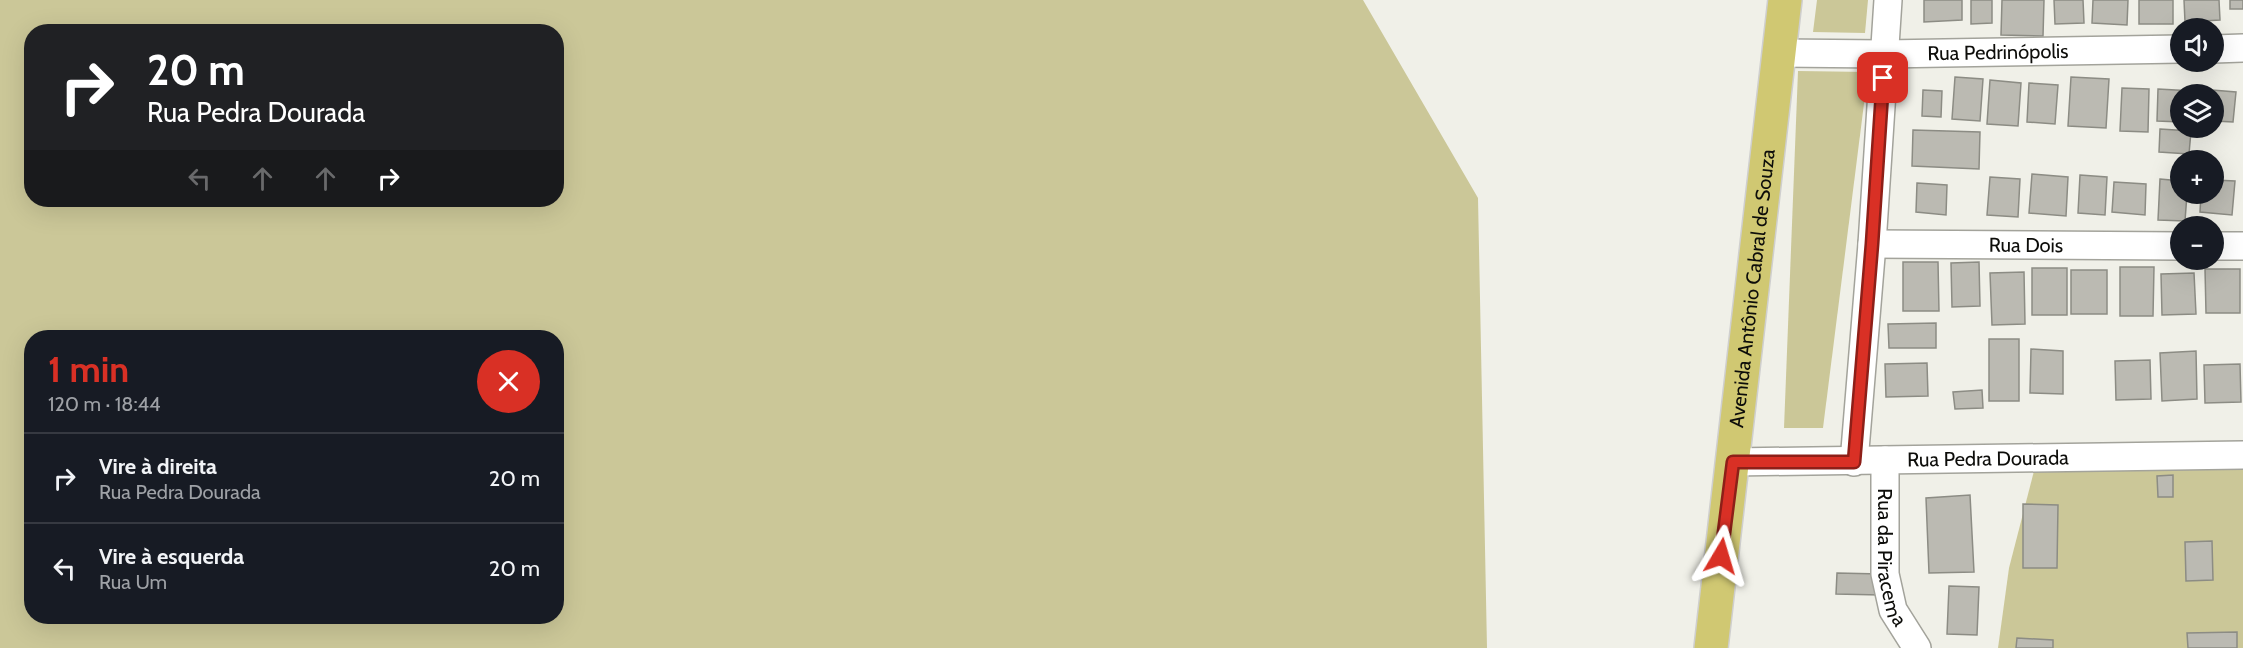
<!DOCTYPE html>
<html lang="pt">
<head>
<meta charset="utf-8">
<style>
  :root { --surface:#171b24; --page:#20242c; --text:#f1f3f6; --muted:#9ea1a6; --line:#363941; --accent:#d93025 }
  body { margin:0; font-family:Cabin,sans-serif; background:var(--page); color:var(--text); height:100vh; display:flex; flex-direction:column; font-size:22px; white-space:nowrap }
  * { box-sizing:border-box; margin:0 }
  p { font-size:20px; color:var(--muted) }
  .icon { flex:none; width:33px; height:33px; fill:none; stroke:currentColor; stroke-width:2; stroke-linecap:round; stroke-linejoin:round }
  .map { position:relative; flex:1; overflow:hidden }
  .sheet { position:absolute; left:24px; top:330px; width:540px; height:294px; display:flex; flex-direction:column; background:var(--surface); border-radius:24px; box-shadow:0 6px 24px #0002 }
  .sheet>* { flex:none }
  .top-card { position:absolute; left:24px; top:24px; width:540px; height:183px; border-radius:24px; box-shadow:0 6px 24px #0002; background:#202124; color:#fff; overflow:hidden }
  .fabs { position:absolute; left:2170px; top:18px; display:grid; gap:12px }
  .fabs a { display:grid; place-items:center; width:54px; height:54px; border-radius:50%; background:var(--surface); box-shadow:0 6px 24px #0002; font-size:30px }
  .pin { position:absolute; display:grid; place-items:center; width:51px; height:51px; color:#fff; margin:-26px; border-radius:12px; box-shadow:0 3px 9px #0006 }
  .me { position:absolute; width:66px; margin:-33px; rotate:7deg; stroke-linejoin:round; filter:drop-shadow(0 0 4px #0008) }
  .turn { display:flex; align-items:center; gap:21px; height:126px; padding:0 24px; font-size:27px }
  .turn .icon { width:78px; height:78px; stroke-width:2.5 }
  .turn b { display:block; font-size:42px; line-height:51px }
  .lanes { display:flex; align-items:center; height:57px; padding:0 24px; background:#0003; justify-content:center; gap:30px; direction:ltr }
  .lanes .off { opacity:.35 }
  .round { display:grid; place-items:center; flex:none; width:63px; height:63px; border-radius:32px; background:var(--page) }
  .overview { display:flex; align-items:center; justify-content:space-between; height:102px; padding:0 24px }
  h1 { font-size:36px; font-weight:800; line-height:45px; color:var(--accent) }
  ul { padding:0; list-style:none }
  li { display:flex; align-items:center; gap:18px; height:90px; padding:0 24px; border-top:2px solid var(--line) }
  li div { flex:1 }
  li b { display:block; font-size:22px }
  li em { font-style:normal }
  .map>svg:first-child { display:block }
</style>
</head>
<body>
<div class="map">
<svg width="2243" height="648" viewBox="0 0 2243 648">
  <rect width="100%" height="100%" fill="#f0f0e8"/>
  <!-- green -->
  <g fill="#cbc798" fill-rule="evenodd">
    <path d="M 0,0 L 1363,0 L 1478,198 L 1487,648 L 0,648 ZM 32,32 L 556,32 L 556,200 L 32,200 ZM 32,338 L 556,338 L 556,616 L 32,616 Z"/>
    <polygon points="1817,0 1868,0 1865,33 1813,32"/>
    <polygon points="1798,71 1868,72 1823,428 1784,428"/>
    <polygon points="2243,469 2243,648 1998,648 2009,568 2034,471"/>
  </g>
  <!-- building -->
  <g fill="#bbbab2" stroke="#8c8c84" stroke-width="1.5">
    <polygon points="1924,0 1962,0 1962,20 1924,22"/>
    <polygon points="1971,0 1992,0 1992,23 1971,24"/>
    <polygon points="2002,0 2044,0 2043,36 2001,35"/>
    <polygon points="2054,0 2083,0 2084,23 2055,24"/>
    <polygon points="2093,0 2128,0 2127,25 2092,23"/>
    <rect x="2139" y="0" width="34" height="24"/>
    <polygon points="2184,0 2219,0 2220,20 2185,22"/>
    <rect x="2230" y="0" width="13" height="9"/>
    <polygon points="1955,77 1983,79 1980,121 1952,119"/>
    <polygon points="2071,77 2109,79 2106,128 2068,126"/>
    <polygon points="1990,80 2021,83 2018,126 1987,124"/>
    <polygon points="2029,83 2058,85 2055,124 2027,122"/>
    <polygon points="2122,88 2149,89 2148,132 2120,131"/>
    <polygon points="2158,89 2193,91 2193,94 2181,94 2181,122 2157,121"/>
    <polygon points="1923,90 1942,91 1941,117 1922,116"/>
    <polygon points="2212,90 2236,92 2233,122 2214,121"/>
    <polygon points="2160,129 2191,131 2189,154 2159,152"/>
    <polygon points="1913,130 1980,132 1979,169 1912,166"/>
    <polygon points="2032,174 2068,177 2066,216 2029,213"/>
    <polygon points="2080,175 2107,177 2105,215 2078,213"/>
    <polygon points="1990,177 2020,179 2018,217 1987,215"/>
    <polygon points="2160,179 2181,181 2181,194 2187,194 2185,221 2158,220"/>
    <polygon points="2214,180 2235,181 2232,215 2200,212 2201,194 2214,194"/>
    <polygon points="2114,182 2146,184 2145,215 2112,212"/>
    <polygon points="1917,183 1947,185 1946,215 1916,212"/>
    <polygon points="1903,262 1938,262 1939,311 1903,311"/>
    <polygon points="1979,262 1980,306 1952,307 1951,263"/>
    <polygon points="2120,267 2154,267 2153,316 2120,316"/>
    <rect x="2032" y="268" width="35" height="47"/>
    <polygon points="2205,269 2240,269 2240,313 2206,313"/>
    <rect x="2071" y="270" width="36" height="44"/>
    <polygon points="2024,272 2025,324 1992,325 1990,273"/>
    <polygon points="2194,273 2196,314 2162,315 2161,274"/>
    <polygon points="1936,323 1936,348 1889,348 1888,324"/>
    <rect x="1989" y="339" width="30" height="62"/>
    <polygon points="2031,349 2063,351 2063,394 2030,393"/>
    <polygon points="2196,351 2197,399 2162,401 2160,353"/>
    <polygon points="2150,360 2151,399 2116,400 2115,361"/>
    <polygon points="1927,363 1928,396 1886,397 1885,364"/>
    <polygon points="2240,364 2241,402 2205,403 2204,365"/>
    <polygon points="1982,390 1983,408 1955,409 1953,392"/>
    <polygon points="2173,475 2173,497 2158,497 2157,476"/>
    <polygon points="1970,495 1974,572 1929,573 1926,498"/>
    <polygon points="2023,504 2058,505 2057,568 2023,568"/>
    <polygon points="2212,541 2213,580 2186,581 2185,542"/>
    <polygon points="1837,573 1880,574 1880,595 1836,594"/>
    <polygon points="1949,586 1979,587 1977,635 1947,634"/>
    <polygon points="2237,632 2237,648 2188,648 2187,633"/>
    <polygon points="2017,638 2053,640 2053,648 2016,648"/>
  </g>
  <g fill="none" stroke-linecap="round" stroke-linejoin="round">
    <!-- minor casing -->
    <g stroke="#a3a39b" stroke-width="30">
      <g id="minor">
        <polyline points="2214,49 2243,48"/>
        <path id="s1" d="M 1779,53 L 1885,54 L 2181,49"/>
        <path id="s2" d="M 1872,244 L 2181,246"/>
        <polyline points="2214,246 2243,246"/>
        <path id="s3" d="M 1885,460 L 1885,574 L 1893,610 L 1917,648"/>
        <path id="s4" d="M 1733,462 L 2243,455"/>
        <polyline points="1854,462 1872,244 1888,0"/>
      </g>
    </g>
    <!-- primary casing -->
    <g stroke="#cfcfce" stroke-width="36">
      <g id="primary">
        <path id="s5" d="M 1711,648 L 1785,0"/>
      </g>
    </g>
    <!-- minor -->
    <use href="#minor" stroke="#fff" stroke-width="27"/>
    <!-- primary -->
    <use href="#primary" stroke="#d0c872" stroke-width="33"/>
  </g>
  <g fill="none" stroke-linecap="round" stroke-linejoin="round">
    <!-- route casing -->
    <g stroke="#8d1f18" stroke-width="15">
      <polyline id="route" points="1721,556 1733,462 1854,462 1872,244 1883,78"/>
    </g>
    <!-- route -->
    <use href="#route" stroke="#d93025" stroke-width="10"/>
  </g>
  <g text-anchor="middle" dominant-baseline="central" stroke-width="4.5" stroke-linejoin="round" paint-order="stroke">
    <!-- street labels -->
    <g font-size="20" fill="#0d0d0a" stroke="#fff">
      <text stroke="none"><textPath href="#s1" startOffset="219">Rua Pedrinópolis</textPath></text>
      <text stroke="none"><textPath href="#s2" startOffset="154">Rua Dois</textPath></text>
      <text stroke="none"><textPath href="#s5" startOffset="362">Avenida Antônio Cabral de Souza</textPath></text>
      <text stroke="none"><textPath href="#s4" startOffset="255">Rua Pedra Dourada</textPath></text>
      <text stroke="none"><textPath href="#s3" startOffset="98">Rua da Piracema</textPath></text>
    </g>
  </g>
</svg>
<div class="fabs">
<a><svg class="icon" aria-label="sound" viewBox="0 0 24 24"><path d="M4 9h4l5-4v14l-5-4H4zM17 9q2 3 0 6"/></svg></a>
<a><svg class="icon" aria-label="layers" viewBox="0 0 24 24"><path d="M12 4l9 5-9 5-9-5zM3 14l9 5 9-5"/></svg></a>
<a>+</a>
<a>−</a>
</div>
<div class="pin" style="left:1883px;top:78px;background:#d93025"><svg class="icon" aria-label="arrive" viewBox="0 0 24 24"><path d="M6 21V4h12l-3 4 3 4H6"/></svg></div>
<svg class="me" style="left:1721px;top:556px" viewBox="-20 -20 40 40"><path d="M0-17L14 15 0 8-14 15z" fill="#d93025" stroke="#fff" stroke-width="4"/></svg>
<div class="top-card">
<div class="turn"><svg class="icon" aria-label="right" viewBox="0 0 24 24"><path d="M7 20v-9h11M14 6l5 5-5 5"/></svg><div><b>20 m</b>Rua Pedra Dourada</div></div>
<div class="lanes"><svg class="icon off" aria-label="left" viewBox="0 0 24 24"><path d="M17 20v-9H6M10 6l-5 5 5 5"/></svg><svg class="icon off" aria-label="ahead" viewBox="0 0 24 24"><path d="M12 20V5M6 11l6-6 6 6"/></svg><svg class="icon off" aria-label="ahead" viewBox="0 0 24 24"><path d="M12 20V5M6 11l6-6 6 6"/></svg><svg class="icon" aria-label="right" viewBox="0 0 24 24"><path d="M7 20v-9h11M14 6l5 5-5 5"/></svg></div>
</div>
<section class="sheet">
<div class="overview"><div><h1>1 min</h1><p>120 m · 18:44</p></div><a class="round" style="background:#d93025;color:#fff"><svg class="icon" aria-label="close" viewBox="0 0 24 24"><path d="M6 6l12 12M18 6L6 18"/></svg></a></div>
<ul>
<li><svg class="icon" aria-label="right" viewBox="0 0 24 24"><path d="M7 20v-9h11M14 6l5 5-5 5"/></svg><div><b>Vire à direita</b><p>Rua Pedra Dourada</p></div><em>20 m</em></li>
<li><svg class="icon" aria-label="left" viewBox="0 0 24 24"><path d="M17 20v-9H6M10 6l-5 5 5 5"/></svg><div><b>Vire à esquerda</b><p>Rua Um</p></div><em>20 m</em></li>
</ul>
</section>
</div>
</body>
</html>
